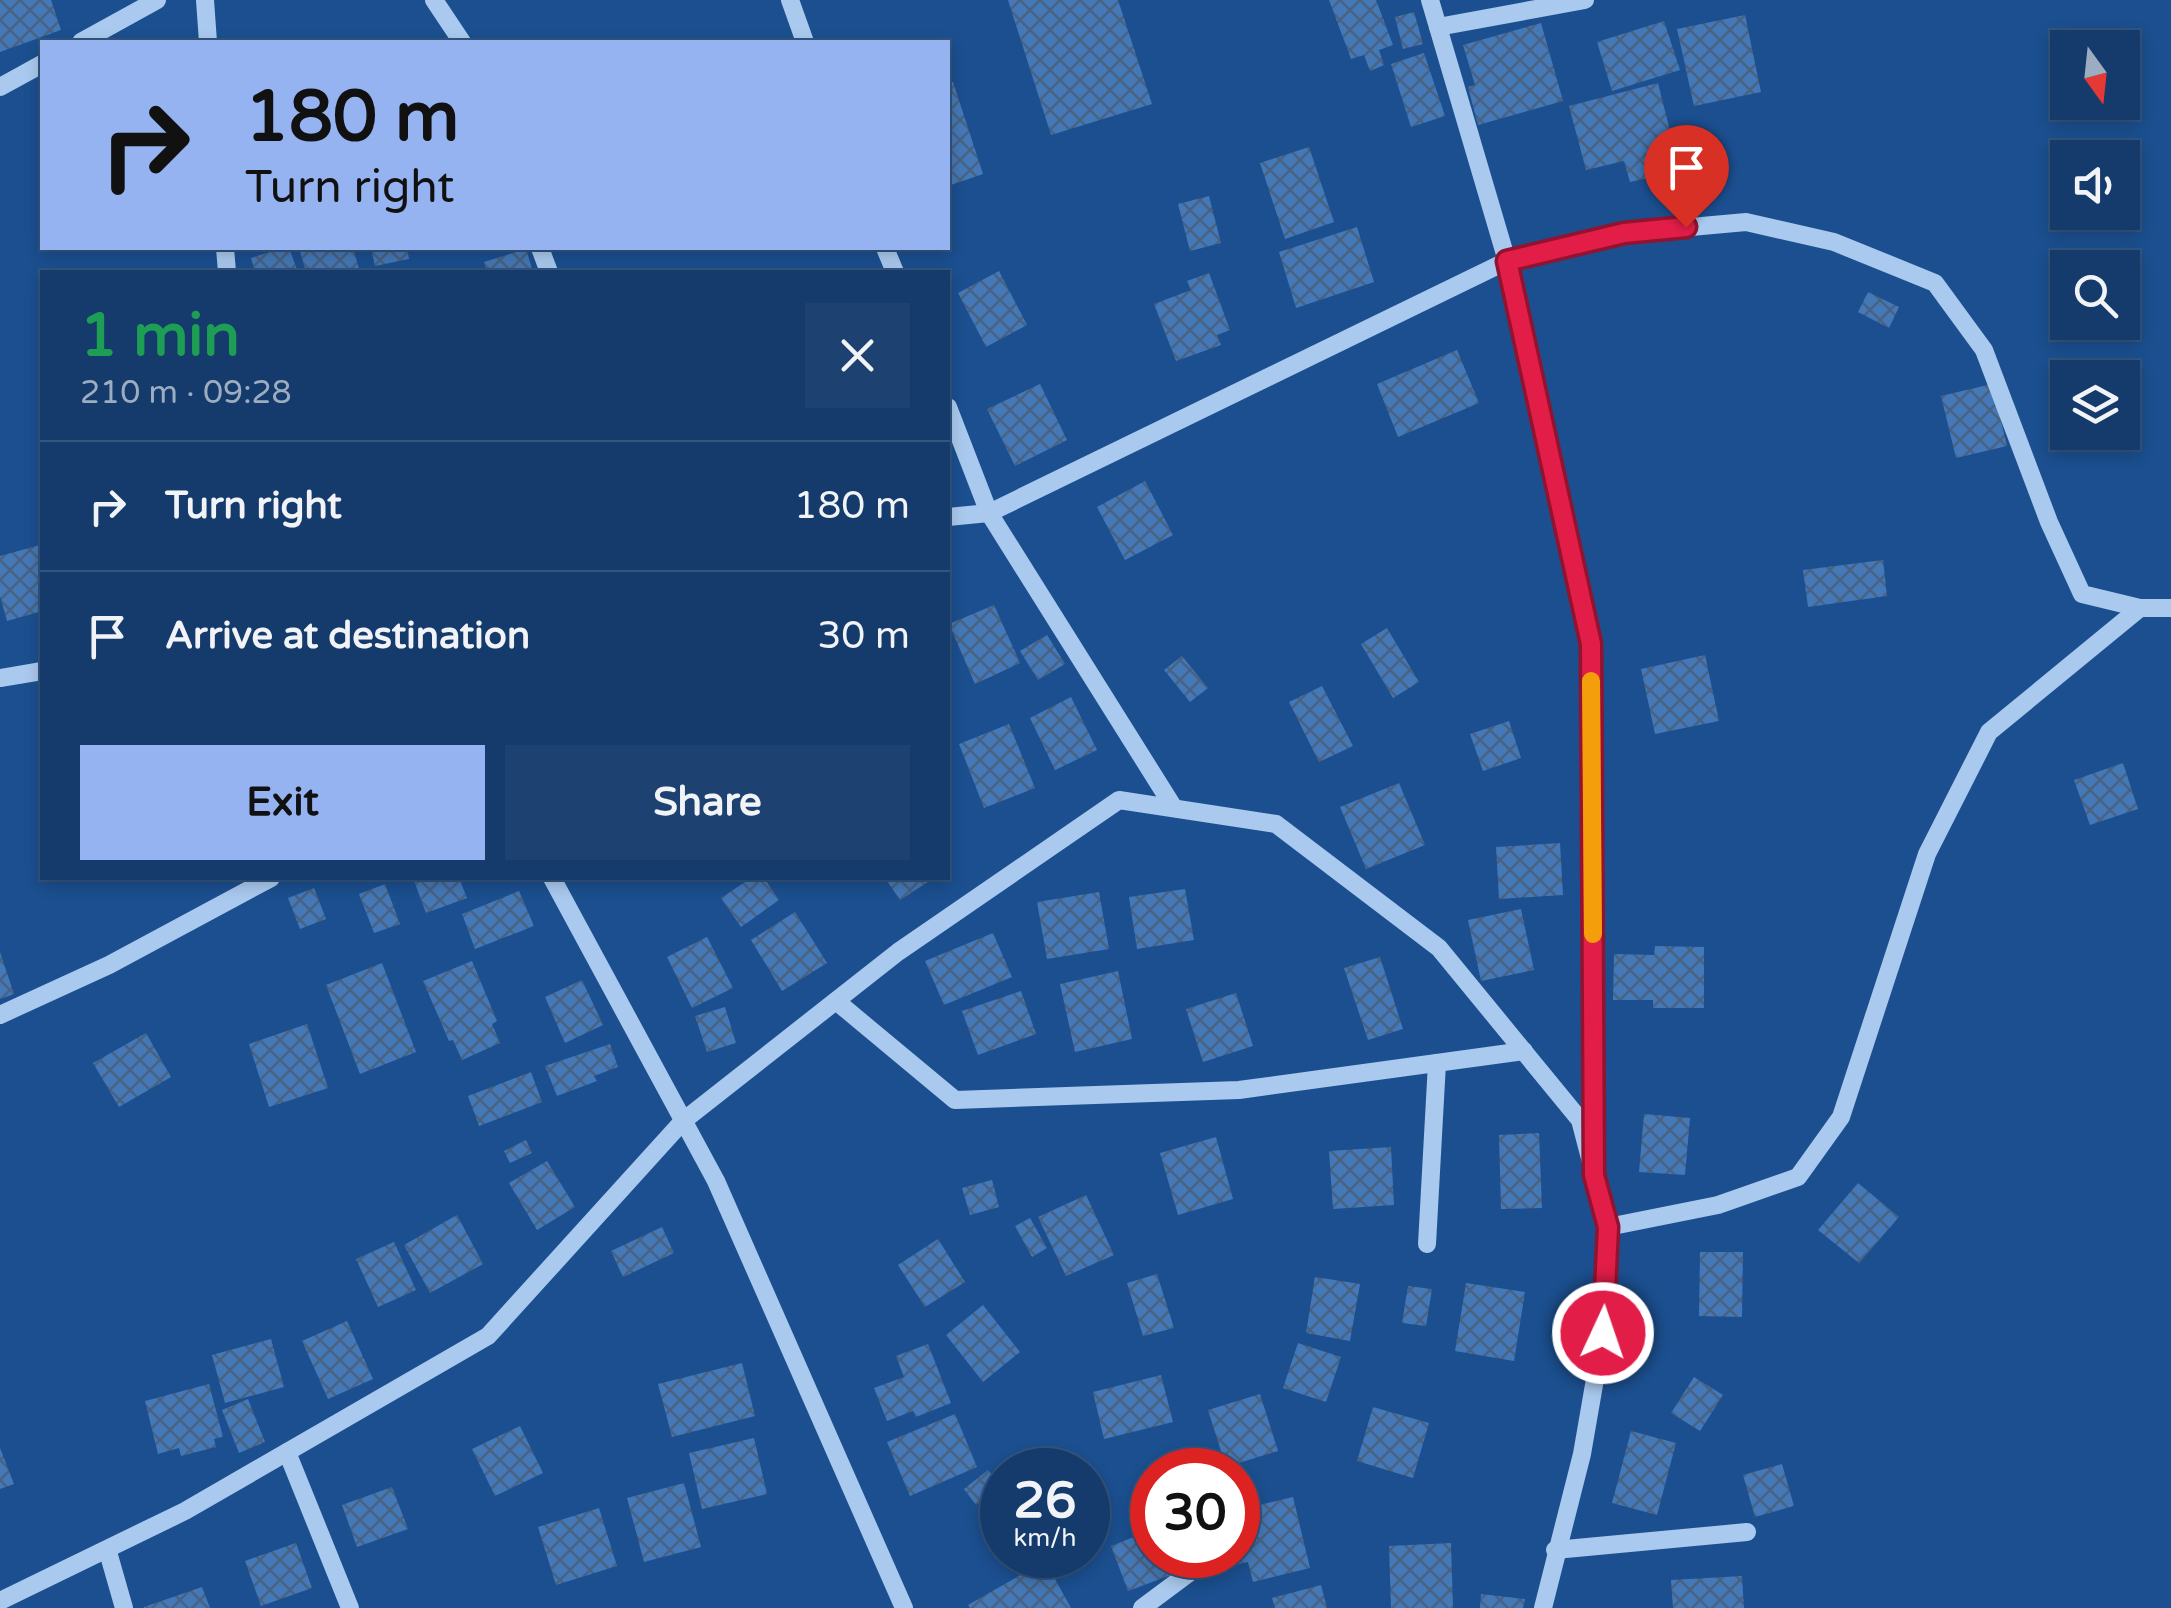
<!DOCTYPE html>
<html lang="en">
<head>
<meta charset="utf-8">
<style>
  :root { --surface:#143b6b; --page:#1d4271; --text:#f1f3f6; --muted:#9dadc1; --line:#33557e; --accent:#95b2f1 }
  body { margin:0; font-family:"Varela Round",sans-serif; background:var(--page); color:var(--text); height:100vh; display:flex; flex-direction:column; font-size:38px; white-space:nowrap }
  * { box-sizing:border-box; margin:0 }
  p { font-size:32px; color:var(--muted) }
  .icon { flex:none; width:55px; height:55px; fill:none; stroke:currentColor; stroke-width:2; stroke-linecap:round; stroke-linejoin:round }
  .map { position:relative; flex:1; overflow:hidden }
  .panel { position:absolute; left:40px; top:270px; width:910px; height:610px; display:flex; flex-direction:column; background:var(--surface); border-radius:0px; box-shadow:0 5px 15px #0003,0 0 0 2px var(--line) }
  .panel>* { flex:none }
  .hud { position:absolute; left:40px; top:40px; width:910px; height:210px; border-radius:0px; box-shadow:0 5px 15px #0003,0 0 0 2px var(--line); background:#95b2f1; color:#111; overflow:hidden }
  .needle { width:65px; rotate:165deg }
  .fabs { position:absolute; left:2050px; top:30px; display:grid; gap:20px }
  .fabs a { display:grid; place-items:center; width:90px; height:90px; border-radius:0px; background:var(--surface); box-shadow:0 5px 15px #0003,0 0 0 2px var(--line); font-size:50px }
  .speed { position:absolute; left:980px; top:1448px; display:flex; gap:20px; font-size:50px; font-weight:700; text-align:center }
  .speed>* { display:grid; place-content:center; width:130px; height:130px; border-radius:50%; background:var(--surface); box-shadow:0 5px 15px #0003,0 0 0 2px var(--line); line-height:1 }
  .speed small { font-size:25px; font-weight:400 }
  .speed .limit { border:15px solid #d22; background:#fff; color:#111 }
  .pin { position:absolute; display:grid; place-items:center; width:85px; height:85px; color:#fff; margin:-102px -42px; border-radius:50% 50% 50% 0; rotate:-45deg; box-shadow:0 0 10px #0007 }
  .pin .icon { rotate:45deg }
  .me { position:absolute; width:110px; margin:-55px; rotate:3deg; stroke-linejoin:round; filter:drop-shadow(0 0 8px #0008) }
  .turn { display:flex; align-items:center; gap:35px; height:210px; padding:0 40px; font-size:45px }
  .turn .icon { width:130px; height:130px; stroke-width:2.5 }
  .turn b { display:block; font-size:70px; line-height:85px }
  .round { display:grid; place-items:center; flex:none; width:105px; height:105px; border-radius:0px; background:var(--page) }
  .summary { display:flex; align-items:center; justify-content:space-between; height:170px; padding:0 40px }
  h1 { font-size:60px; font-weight:800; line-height:75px; color:#1e9e55 }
  .primary-button { display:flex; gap:20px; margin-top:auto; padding:20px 40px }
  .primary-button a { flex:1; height:115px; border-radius:0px; background:var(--accent); color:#111; font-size:40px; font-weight:800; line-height:115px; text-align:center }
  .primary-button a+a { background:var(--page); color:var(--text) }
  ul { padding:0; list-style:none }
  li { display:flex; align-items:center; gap:30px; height:130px; padding:0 40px; border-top:2px solid var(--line) }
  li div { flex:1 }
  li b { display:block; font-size:38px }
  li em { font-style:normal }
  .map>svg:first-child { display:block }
</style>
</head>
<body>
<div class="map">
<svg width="2171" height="1608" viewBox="0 0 2171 1608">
  <defs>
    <pattern id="building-cross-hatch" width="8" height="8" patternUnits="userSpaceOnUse" patternTransform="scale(2.5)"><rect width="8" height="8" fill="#4478b7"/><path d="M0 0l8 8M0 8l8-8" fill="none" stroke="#486282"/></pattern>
  </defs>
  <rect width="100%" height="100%" fill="#1b4f8f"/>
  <!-- building -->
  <g fill="url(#building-cross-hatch)">
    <polygon points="0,0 51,0 61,30 0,52"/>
    <polygon points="1008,0 1118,0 1152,104 1051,135"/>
    <polygon points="1329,0 1376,0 1393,45 1379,50 1384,65 1370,71 1364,55 1351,59"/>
    <polygon points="1414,12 1423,44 1403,49 1395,17"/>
    <polygon points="1745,15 1761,92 1694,106 1677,29"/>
    <polygon points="1664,21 1680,70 1612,91 1597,42"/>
    <polygon points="1541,23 1563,101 1478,125 1468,87 1475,85 1463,45"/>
    <polygon points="1424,53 1445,116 1411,127 1391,64"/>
    <polygon points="953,82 983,174 948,186 948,83"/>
    <polygon points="1658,83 1675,151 1660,155 1665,174 1630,182 1624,161 1586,170 1569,106"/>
    <polygon points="1309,147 1334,222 1285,239 1260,163"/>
    <polygon points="1209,196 1221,243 1190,251 1178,204"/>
    <polygon points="1357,227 1374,282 1296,308 1279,252"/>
    <polygon points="282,248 289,248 298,272 255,272 251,258"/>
    <polygon points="299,248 353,248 360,272 306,272"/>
    <polygon points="371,248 407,248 409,259 375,266"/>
    <polygon points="526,249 533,272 487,272 484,262"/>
    <polygon points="999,271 1027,325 986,347 958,293"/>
    <polygon points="1209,273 1230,330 1217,335 1221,345 1176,361 1154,304 1191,290 1187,281"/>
    <polygon points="1868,292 1899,307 1889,328 1858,312"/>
    <polygon points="1457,350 1479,403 1398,437 1377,384"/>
    <polygon points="1040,384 1067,440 1015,466 987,409"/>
    <polygon points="1992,384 2007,446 1956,458 1941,396"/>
    <polygon points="1145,481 1173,535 1125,560 1097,507"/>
    <polygon points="40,545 42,611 7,621 0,596 0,556"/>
    <polygon points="1883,560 1887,596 1808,607 1803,570"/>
    <polygon points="994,605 1020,663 975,684 949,624"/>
    <polygon points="1387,628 1419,682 1393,698 1361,644"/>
    <polygon points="1047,635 1065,664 1038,680 1020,651"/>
    <polygon points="1705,655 1719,721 1655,734 1641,669"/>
    <polygon points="1182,656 1208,688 1190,702 1164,670"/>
    <polygon points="1322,686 1353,746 1319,762 1289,702"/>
    <polygon points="1071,697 1097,750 1055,770 1030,718"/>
    <polygon points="1509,721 1521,758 1483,771 1470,734"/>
    <polygon points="1009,724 1035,788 984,808 959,744"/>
    <polygon points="2123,763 2138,809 2090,825 2074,780"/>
    <polygon points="1399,783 1425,845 1366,869 1340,807"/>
    <polygon points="1560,843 1563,895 1499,899 1496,847"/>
    <polygon points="413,878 459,878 467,898 426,913"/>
    <polygon points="751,878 764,878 779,900 741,927 721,898"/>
    <polygon points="885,878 934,878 900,900"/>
    <polygon points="385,884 400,924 374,933 359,894"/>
    <polygon points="314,888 326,919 300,929 288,898"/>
    <polygon points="1185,889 1194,940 1137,949 1129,897"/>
    <polygon points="519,891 534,926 475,949 462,914"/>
    <polygon points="1099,892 1109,949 1047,959 1037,902"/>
    <polygon points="1521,909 1534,970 1481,981 1468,920"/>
    <polygon points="795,912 827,963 782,991 751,940"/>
    <polygon points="993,933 1012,977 944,1005 925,961"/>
    <polygon points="707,937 733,988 692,1008 667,957"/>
    <polygon points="1655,946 1704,947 1704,1008 1653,1008 1653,1000 1613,1000 1614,954 1654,955"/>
    <polygon points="0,952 14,994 0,999"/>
    <polygon points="1380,957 1403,1029 1368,1040 1344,968"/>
    <polygon points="472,961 497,1021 492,1024 500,1043 462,1060 453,1040 449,1041 423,981"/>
    <polygon points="382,963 416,1052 360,1074 326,985"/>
    <polygon points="1118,971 1132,1039 1075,1052 1060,984"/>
    <polygon points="582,980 603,1025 565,1043 545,997"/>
    <polygon points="1021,991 1036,1034 978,1055 962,1011"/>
    <polygon points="1236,993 1253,1046 1203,1062 1186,1009"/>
    <polygon points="725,1007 736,1043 707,1052 695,1016"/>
    <polygon points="307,1024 328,1088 269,1107 249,1044"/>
    <polygon points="146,1033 171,1077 119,1107 93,1063"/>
    <polygon points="610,1044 618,1067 594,1076 597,1081 557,1096 545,1066"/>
    <polygon points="531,1072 542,1102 479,1126 468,1096"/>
    <polygon points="1644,1114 1690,1118 1685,1175 1639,1172"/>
    <polygon points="1539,1133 1542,1208 1501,1209 1499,1135"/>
    <polygon points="1216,1137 1233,1199 1178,1215 1160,1153"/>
    <polygon points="526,1140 532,1153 510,1163 504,1151"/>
    <polygon points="1391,1147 1394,1205 1333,1209 1329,1151"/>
    <polygon points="547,1161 575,1207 537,1230 509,1183"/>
    <polygon points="992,1180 999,1207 970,1215 962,1188"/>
    <polygon points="1858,1183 1899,1217 1859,1263 1818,1230"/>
    <polygon points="1086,1195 1114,1255 1066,1276 1038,1217"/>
    <polygon points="457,1215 483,1264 430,1293 404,1245"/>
    <polygon points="1030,1218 1047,1248 1032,1257 1015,1226"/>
    <polygon points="662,1227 674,1253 623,1277 611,1251"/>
    <polygon points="938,1239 965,1282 925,1307 898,1265"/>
    <polygon points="394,1242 416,1290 378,1307 356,1259"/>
    <polygon points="1700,1252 1743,1252 1742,1317 1699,1316"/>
    <polygon points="1157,1274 1174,1328 1143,1336 1127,1283"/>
    <polygon points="1315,1277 1360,1284 1350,1341 1306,1333"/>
    <polygon points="1466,1283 1525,1292 1514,1361 1455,1351"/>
    <polygon points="1408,1286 1432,1289 1426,1326 1402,1323"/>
    <polygon points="983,1305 1020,1352 983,1382 946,1335"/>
    <polygon points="347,1321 373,1379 328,1399 302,1341"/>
    <polygon points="271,1339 284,1387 225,1403 212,1355"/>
    <polygon points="1298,1343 1341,1357 1326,1402 1283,1388"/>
    <polygon points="928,1344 951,1403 916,1417 913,1411 887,1421 874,1388 904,1377 896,1356"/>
    <polygon points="742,1363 755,1416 672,1437 658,1384"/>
    <polygon points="1161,1375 1173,1422 1104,1439 1093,1392"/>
    <polygon points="1694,1377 1723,1395 1700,1431 1671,1413"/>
    <polygon points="209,1384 223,1437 214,1439 216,1447 181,1456 179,1448 158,1454 145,1401"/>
    <polygon points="1260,1394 1278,1451 1226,1467 1208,1410"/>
    <polygon points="248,1399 265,1442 239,1453 222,1410"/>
    <polygon points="1373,1407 1429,1423 1413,1478 1357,1461"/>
    <polygon points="955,1414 977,1467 910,1496 887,1442"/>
    <polygon points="520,1426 543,1473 495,1496 472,1449"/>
    <polygon points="1631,1431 1676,1443 1657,1515 1612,1503"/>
    <polygon points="754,1438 767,1494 702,1509 689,1453"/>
    <polygon points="0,1448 14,1484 0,1489"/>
    <polygon points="1782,1464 1794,1506 1755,1517 1743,1475"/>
    <polygon points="988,1470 1001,1486 976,1505 964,1489"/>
    <polygon points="684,1483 701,1547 644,1562 627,1498"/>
    <polygon points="392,1487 408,1529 357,1547 342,1505"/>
    <polygon points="1293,1497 1310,1568 1253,1582 1248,1562 1229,1566 1227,1555 1238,1555 1238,1510"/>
    <polygon points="599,1508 617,1566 556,1585 538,1527"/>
    <polygon points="1152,1530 1152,1555 1176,1555 1182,1571 1128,1591 1111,1546"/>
    <polygon points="296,1543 312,1588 261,1606 245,1561"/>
    <polygon points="1451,1543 1453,1608 1391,1608 1389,1546"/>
    <polygon points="1045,1561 1071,1608 970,1608 968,1605"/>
    <polygon points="1742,1576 1744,1608 1673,1608 1671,1580"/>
    <polygon points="1321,1585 1327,1608 1275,1608 1272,1598"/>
    <polygon points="202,1587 210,1608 144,1608 144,1607"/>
    <polygon points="1481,1594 1525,1599 1523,1608 1480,1608"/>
  </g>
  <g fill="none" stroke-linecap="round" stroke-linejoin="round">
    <!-- minor -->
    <g stroke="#a9c9ee" stroke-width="18">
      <polyline points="205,0 208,42"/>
      <polyline points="434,0 462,42"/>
      <polyline points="790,0 805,42"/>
      <polyline points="1430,0 1507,261 1591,645 1594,1150"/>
      <polyline points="1438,27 1585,0"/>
      <polyline points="81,42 157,0"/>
      <polyline points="0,87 42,64"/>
      <polyline points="225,248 227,272"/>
      <polyline points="540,248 549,272"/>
      <polyline points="885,248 895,272"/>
      <polyline points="948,407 989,513 1174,808"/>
      <polyline points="948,517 989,513 1507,261 1625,233 1746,222 1834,242 1935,283 1984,350 2049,522 2082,594 2140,608 2171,608"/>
      <polyline points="0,678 42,671"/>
      <polyline points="552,878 716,1181 904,1608"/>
      <polyline points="836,1001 955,1100 1239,1090 1524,1051"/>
      <polyline points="0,1015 109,965 271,878"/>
      <polyline points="1608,1227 1718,1205 1798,1177 1841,1117 1927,854 1989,732 2140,608"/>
      <polyline points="1427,1244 1437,1063"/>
      <polyline points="287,1452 350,1608"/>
      <polyline points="1555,1550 1747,1532"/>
      <polyline points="108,1552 124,1608"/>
      <polyline points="0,1601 185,1511 488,1336 683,1121 898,952 1119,800 1276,824 1439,948 1580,1120 1608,1227 1603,1333 1582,1454 1543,1608"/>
      <polyline points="1142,1608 1205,1561"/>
    </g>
  </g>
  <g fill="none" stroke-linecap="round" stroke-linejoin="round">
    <!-- route casing -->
    <g stroke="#92132f" stroke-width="25">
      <polyline id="route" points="1603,1333 1608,1227 1594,1175 1591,644 1507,261 1624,233 1686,227"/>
    </g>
    <!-- route -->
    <use href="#route" stroke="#e11d48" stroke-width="18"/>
    <!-- slow -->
    <polyline stroke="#f59e0b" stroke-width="18" points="1591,681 1593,934"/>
  </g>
</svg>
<div class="fabs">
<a><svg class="needle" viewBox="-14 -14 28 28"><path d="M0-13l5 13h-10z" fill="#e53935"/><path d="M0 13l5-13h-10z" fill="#9dadc1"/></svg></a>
<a><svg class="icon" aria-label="sound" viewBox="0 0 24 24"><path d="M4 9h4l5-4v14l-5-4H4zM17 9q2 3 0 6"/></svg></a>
<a><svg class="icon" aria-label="search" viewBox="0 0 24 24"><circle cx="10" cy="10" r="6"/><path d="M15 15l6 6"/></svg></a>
<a><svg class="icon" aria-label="layers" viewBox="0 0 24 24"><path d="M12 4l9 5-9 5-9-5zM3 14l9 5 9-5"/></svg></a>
</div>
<div class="speed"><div>26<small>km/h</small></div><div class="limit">30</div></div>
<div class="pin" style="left:1686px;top:227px;background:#d93025"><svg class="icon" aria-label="arrive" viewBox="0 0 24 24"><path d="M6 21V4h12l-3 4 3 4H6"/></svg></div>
<svg class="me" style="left:1603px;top:1333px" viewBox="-20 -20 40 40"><circle r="17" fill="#e11d48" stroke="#fff" stroke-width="3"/><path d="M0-11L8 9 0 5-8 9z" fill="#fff"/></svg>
<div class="hud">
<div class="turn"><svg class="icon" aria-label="right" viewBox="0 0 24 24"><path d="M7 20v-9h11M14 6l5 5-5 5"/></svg><div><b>180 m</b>Turn right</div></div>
</div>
<section class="panel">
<div class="summary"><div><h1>1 min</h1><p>210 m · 09:28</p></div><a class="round"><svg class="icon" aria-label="close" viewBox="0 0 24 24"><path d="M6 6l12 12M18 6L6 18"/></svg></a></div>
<ul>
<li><svg class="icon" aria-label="right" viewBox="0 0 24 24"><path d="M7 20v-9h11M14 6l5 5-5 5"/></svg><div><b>Turn right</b></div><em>180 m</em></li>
<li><svg class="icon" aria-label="arrive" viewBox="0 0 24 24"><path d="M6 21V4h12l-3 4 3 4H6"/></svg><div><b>Arrive at destination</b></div><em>30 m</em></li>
</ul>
<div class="primary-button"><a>Exit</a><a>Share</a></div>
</section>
</div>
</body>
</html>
